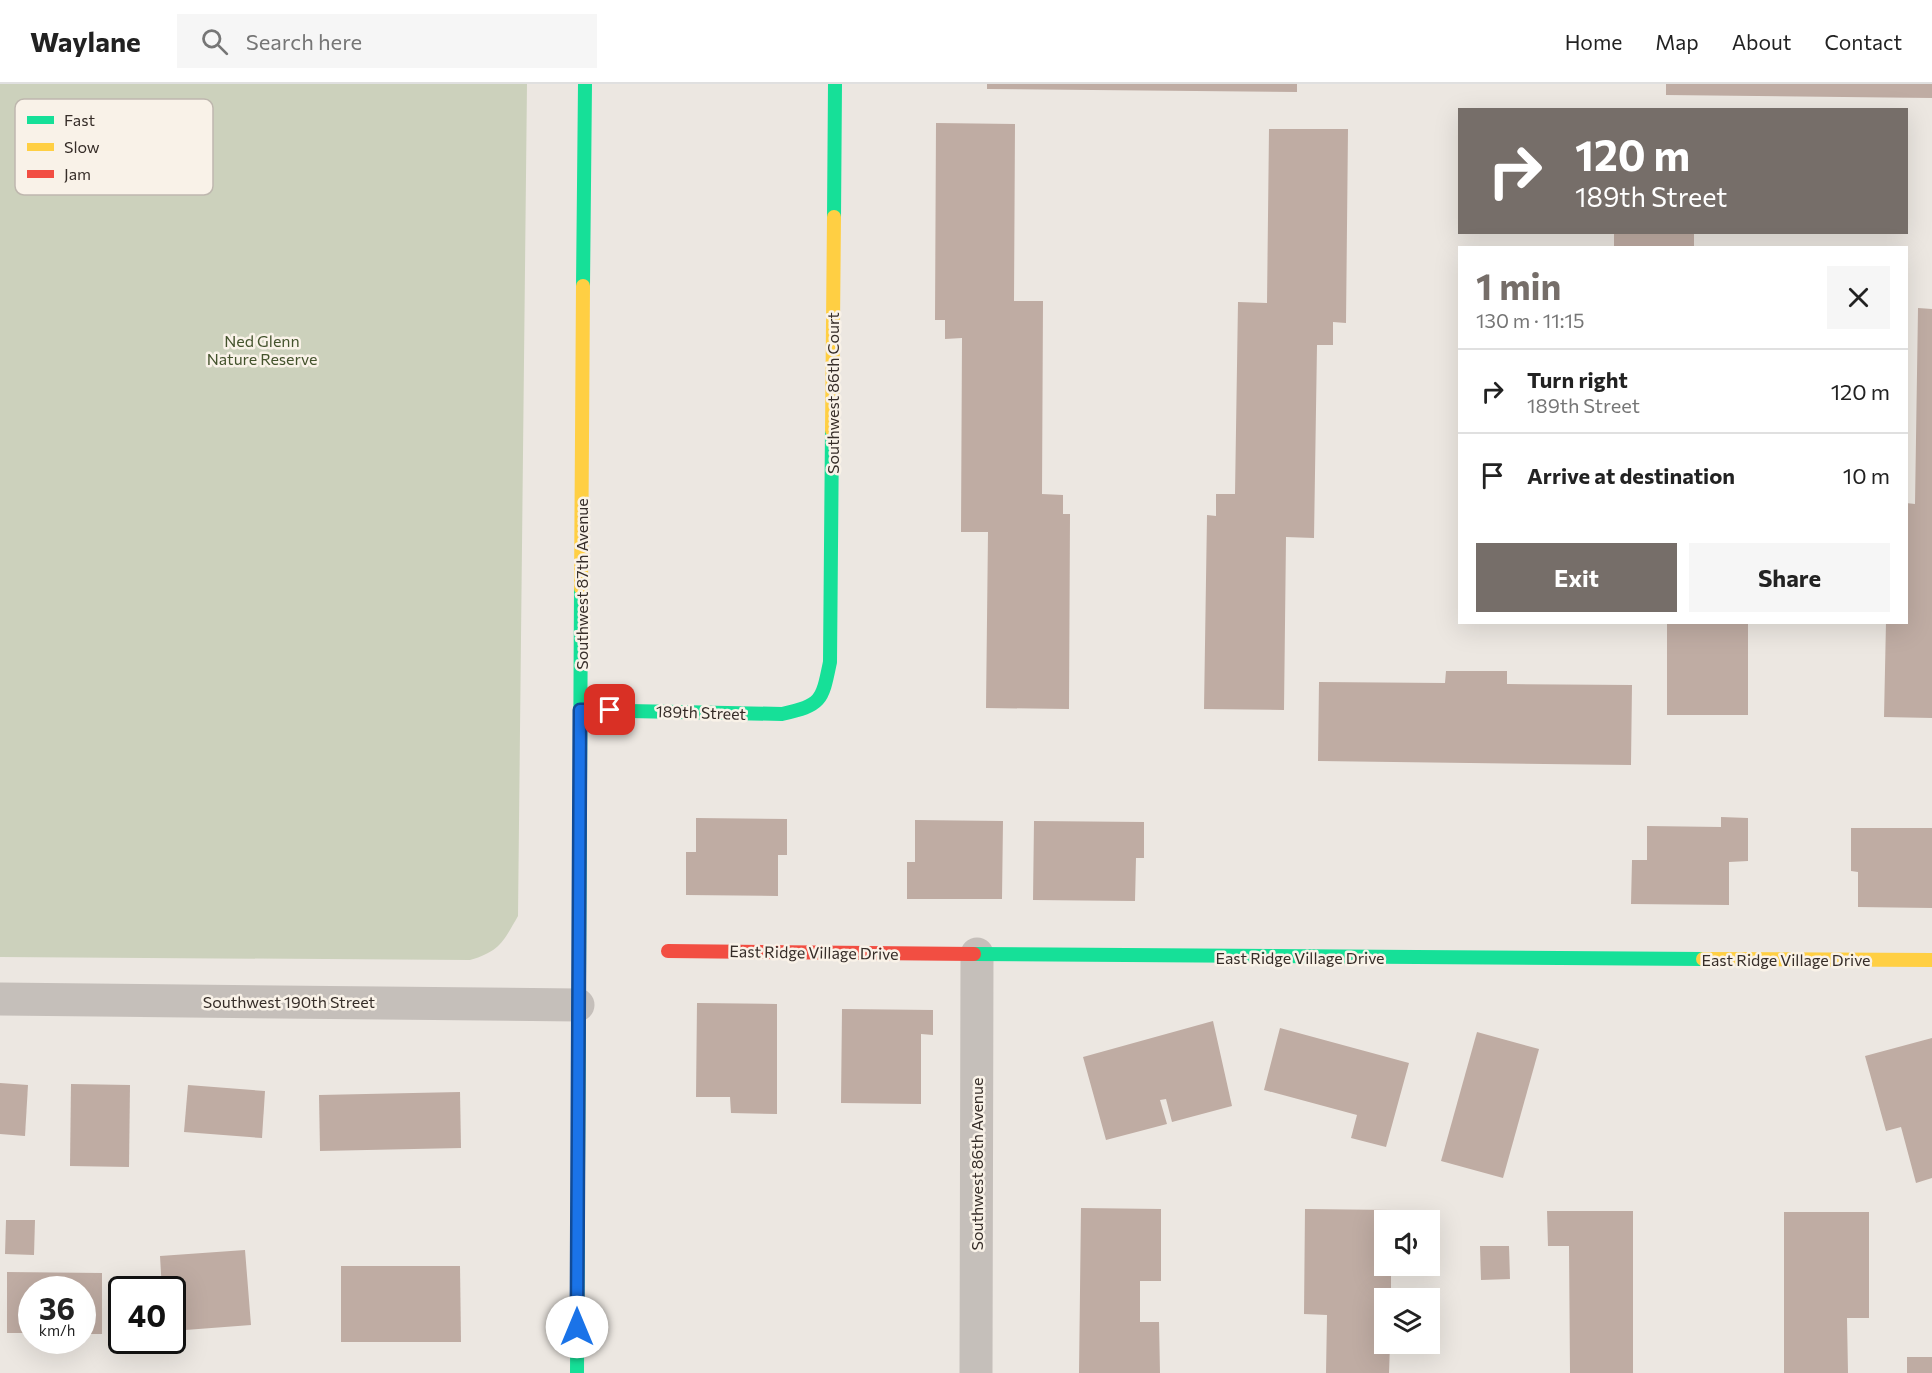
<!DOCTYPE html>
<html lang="en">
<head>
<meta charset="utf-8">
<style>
  :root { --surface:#fff; --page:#f6f6f6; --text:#222; --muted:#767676; --line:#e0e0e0; --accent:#766e69 }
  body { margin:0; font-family:Commissioner,sans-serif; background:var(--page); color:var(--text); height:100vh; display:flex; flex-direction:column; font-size:22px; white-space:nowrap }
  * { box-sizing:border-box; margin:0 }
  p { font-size:20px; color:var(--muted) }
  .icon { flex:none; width:33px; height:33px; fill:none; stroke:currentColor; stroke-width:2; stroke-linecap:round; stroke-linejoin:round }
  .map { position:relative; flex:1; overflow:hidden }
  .side { position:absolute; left:1458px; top:162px; width:450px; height:378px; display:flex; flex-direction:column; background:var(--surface); border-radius:0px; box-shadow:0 6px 24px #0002 }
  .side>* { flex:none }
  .banner { position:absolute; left:1458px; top:24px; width:450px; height:126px; border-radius:0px; box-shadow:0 6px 24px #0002; background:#766e69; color:#fff; overflow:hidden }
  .fabs { position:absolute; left:1374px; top:1126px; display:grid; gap:12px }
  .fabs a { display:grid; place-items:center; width:66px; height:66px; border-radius:0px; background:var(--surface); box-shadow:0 6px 24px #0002; font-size:30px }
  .speed { position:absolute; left:18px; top:1192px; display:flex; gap:12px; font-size:30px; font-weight:700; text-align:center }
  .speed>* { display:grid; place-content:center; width:78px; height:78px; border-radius:50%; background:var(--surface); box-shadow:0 6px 24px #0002; line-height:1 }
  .speed small { font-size:15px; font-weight:400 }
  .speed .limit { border:3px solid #111; border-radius:9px; background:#fff; color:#111 }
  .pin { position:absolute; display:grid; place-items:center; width:51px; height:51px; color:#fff; margin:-26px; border-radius:12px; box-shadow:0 3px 9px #0006 }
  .me { position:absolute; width:66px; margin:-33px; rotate:0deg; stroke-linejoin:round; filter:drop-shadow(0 0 4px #0008) }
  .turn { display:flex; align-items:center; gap:21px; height:126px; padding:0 18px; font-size:27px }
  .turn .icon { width:78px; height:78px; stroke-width:2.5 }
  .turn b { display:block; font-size:42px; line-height:51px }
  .round { display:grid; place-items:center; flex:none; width:63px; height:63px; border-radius:0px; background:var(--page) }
  .summary { display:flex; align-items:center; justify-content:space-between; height:102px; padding:0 18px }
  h1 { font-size:36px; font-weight:700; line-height:45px; color:var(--accent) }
  .primary-button { display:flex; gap:12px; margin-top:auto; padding:12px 18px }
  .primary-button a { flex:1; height:69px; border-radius:0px; background:var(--accent); color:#fff; font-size:24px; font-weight:700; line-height:69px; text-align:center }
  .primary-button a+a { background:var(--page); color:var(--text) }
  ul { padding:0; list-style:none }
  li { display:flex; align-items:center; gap:18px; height:84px; padding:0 18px; border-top:2px solid var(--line) }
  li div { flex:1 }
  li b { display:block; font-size:22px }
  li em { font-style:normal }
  header { display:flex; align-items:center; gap:36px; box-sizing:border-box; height:84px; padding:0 30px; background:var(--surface); border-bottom:2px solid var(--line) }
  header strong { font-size:28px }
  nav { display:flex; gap:33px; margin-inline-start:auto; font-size:21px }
  .search { width:420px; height:54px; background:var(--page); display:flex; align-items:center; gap:15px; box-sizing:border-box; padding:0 21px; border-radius:0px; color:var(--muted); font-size:22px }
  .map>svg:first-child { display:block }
</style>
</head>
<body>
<header>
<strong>Waylane</strong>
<div class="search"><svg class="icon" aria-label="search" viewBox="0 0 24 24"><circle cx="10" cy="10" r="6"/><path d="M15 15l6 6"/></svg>Search here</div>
<nav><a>Home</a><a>Map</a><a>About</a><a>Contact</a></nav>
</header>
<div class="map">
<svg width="1932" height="1289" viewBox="0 0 1932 1289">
  <rect width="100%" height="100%" fill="#ece7e1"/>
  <!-- green -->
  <path fill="#ccd1bc" d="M 0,0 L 527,0 L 518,832 C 503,858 500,867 470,876 L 0,873 Z"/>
  <!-- building -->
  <g fill="#bfaca3">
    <polygon points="987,0 1297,0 1297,8 987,5"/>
    <polygon points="1666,0 1932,0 1932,14 1666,11"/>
    <polygon points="936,39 1015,40 1014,217 1043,217 1042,410 1063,411 1063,430 1070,430 1069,625 986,624 988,448 961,448 962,254 945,255 945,236 935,236"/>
    <polygon points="1269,45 1348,45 1346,239 1333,238 1333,261 1317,261 1314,454 1286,453 1284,626 1204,625 1207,431 1216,432 1216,410 1235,410 1238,218 1267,219"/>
    <rect x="1614" y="148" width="80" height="16"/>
    <polygon points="1918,224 1932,225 1932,634 1884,633 1886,538 1906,538 1906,419 1915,420"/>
    <rect x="1667" y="538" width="81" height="93"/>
    <polygon points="1446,587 1507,587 1507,600 1632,601 1631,681 1318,677 1319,598 1445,599"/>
    <polygon points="1721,733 1748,734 1748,777 1729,778 1729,821 1631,820 1632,776 1647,776 1647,742 1721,743"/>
    <polygon points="696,734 787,735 787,771 778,771 778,812 686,811 686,768 696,768"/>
    <polygon points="915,736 1003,737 1002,815 907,815 907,778 915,778"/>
    <polygon points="1034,737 1144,738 1144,774 1136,774 1135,817 1033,816"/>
    <polygon points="1851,744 1932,744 1932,824 1858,823 1858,788 1851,787"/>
    <polygon points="697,919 777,920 777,1030 731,1029 730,1013 696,1013"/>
    <polygon points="842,925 933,926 933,951 921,950 921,1020 841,1019"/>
    <polygon points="1213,937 1232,1022 1172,1038 1166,1015 1160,1016 1167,1040 1106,1056 1083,973"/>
    <polygon points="1280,944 1409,979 1386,1063 1351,1054 1357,1031 1264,1006"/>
    <polygon points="1477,948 1539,965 1503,1094 1441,1077"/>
    <polygon points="1932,954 1932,1094 1916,1099 1901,1043 1886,1047 1865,972"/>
    <polygon points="0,999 28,1001 25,1052 0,1050"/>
    <polygon points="71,1000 130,1001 129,1083 70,1082"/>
    <polygon points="188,1001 265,1007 262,1054 184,1048"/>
    <polygon points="460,1008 461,1064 320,1067 319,1011"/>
    <polygon points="1081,1124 1161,1125 1161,1197 1140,1197 1140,1238 1159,1238 1160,1289 1079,1289"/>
    <polygon points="1305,1125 1392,1126 1392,1137 1384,1137 1384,1182 1391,1182 1391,1215 1384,1215 1384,1260 1390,1260 1389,1289 1326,1289 1327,1231 1304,1230"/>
    <polygon points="1547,1127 1633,1127 1633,1289 1570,1289 1569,1162 1548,1162"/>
    <polygon points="1784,1128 1869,1128 1869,1234 1847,1234 1848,1289 1784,1289"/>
    <polygon points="6,1136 35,1136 34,1171 5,1170"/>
    <polygon points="1480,1162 1509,1162 1510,1195 1481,1196"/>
    <polygon points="245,1166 251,1241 172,1247 172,1206 162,1206 160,1172"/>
    <polygon points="341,1182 460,1182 461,1258 341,1258"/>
    <polygon points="7,1188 102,1189 102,1250 82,1250 82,1206 32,1206 32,1249 7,1249"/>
    <rect x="1907" y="1273" width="25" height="16"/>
  </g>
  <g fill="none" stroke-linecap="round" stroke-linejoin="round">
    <!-- street -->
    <g stroke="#c5bfba" stroke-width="33">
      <polyline points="0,915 578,921"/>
      <polyline points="976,1289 977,870"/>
    </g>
    <!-- fast -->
    <g stroke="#16e098" stroke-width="14">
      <polyline points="834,133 835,0"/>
      <polyline points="583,202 585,0"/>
      <path d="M 580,626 L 782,630 C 822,621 822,617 830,578 L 832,346"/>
      <polyline points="974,870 1703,875"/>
      <polyline points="577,1289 581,504"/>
    </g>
    <!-- slow -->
    <g stroke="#ffcf43" stroke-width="14">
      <polyline points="832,346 834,133"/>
      <polyline points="581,504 583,202"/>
      <polyline points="1703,875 1932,876"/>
    </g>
    <!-- jam -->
    <polyline stroke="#f24e42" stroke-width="14" points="668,867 974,870"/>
  </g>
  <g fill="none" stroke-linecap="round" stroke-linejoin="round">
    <!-- route casing -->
    <g stroke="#114b97" stroke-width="15">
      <polyline id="route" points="577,1243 580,626 610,626"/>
    </g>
    <!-- route -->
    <use href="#route" stroke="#1a73e8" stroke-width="10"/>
  </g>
  <g text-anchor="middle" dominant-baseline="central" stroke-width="5" stroke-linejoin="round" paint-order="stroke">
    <!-- park labels -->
    <g font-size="16" fill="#44532d" stroke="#f9f2e8">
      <text x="262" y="256">Ned Glenn<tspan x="262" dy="18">Nature Reserve</tspan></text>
    </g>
    <!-- street labels -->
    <g font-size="16" fill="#362d28" stroke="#f9f2e8">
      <text transform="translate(832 309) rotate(-90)">Southwest 86th Court</text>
      <text transform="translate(581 500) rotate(-90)">Southwest 87th Avenue</text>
      <text transform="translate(701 628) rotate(2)">189th Street</text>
      <text transform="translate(814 868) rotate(1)">East Ridge Village Drive</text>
      <text x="1300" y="873">East Ridge Village Drive</text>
      <text x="1786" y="875">East Ridge Village Drive</text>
      <text x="289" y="917">Southwest 190th Street</text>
      <text transform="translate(976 1080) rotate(-90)">Southwest 86th Avenue</text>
    </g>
  </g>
  <!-- legend -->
  <rect x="15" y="15" width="198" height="96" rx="9" fill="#f9f2e8" stroke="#beb7ae" stroke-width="1.5"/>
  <rect x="27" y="32" width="27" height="8" fill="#16e098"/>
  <rect x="27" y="59" width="27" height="8" fill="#ffcf43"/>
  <rect x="27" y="86" width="27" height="8" fill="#f24e42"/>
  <g font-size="16" fill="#362d28">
    <text x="64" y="42">Fast</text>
    <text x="64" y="69">Slow</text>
    <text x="64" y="96">Jam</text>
  </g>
</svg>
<div class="fabs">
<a><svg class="icon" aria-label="sound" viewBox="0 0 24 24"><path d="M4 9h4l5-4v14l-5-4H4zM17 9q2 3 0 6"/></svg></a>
<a><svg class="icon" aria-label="layers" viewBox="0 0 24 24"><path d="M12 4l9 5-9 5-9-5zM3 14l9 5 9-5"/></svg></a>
</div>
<div class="speed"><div>36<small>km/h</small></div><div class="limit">40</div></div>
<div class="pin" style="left:610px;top:626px;background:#d93025"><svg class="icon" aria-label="arrive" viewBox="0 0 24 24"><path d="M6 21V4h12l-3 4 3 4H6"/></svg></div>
<svg class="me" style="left:577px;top:1243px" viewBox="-20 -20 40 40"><circle r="19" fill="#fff"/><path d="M0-13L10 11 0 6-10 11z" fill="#1a73e8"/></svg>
<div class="banner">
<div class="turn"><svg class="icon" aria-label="right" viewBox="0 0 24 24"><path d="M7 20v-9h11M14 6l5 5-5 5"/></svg><div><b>120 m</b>189th Street</div></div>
</div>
<section class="side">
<div class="summary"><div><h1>1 min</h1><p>130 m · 11:15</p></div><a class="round"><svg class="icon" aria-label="close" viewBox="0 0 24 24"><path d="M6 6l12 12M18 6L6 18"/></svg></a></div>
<ul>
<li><svg class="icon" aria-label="right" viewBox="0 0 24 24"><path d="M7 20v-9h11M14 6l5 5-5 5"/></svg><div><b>Turn right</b><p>189th Street</p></div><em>120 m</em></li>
<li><svg class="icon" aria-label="arrive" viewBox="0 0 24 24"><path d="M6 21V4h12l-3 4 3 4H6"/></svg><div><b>Arrive at destination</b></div><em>10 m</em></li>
</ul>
<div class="primary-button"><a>Exit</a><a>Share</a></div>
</section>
</div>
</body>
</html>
